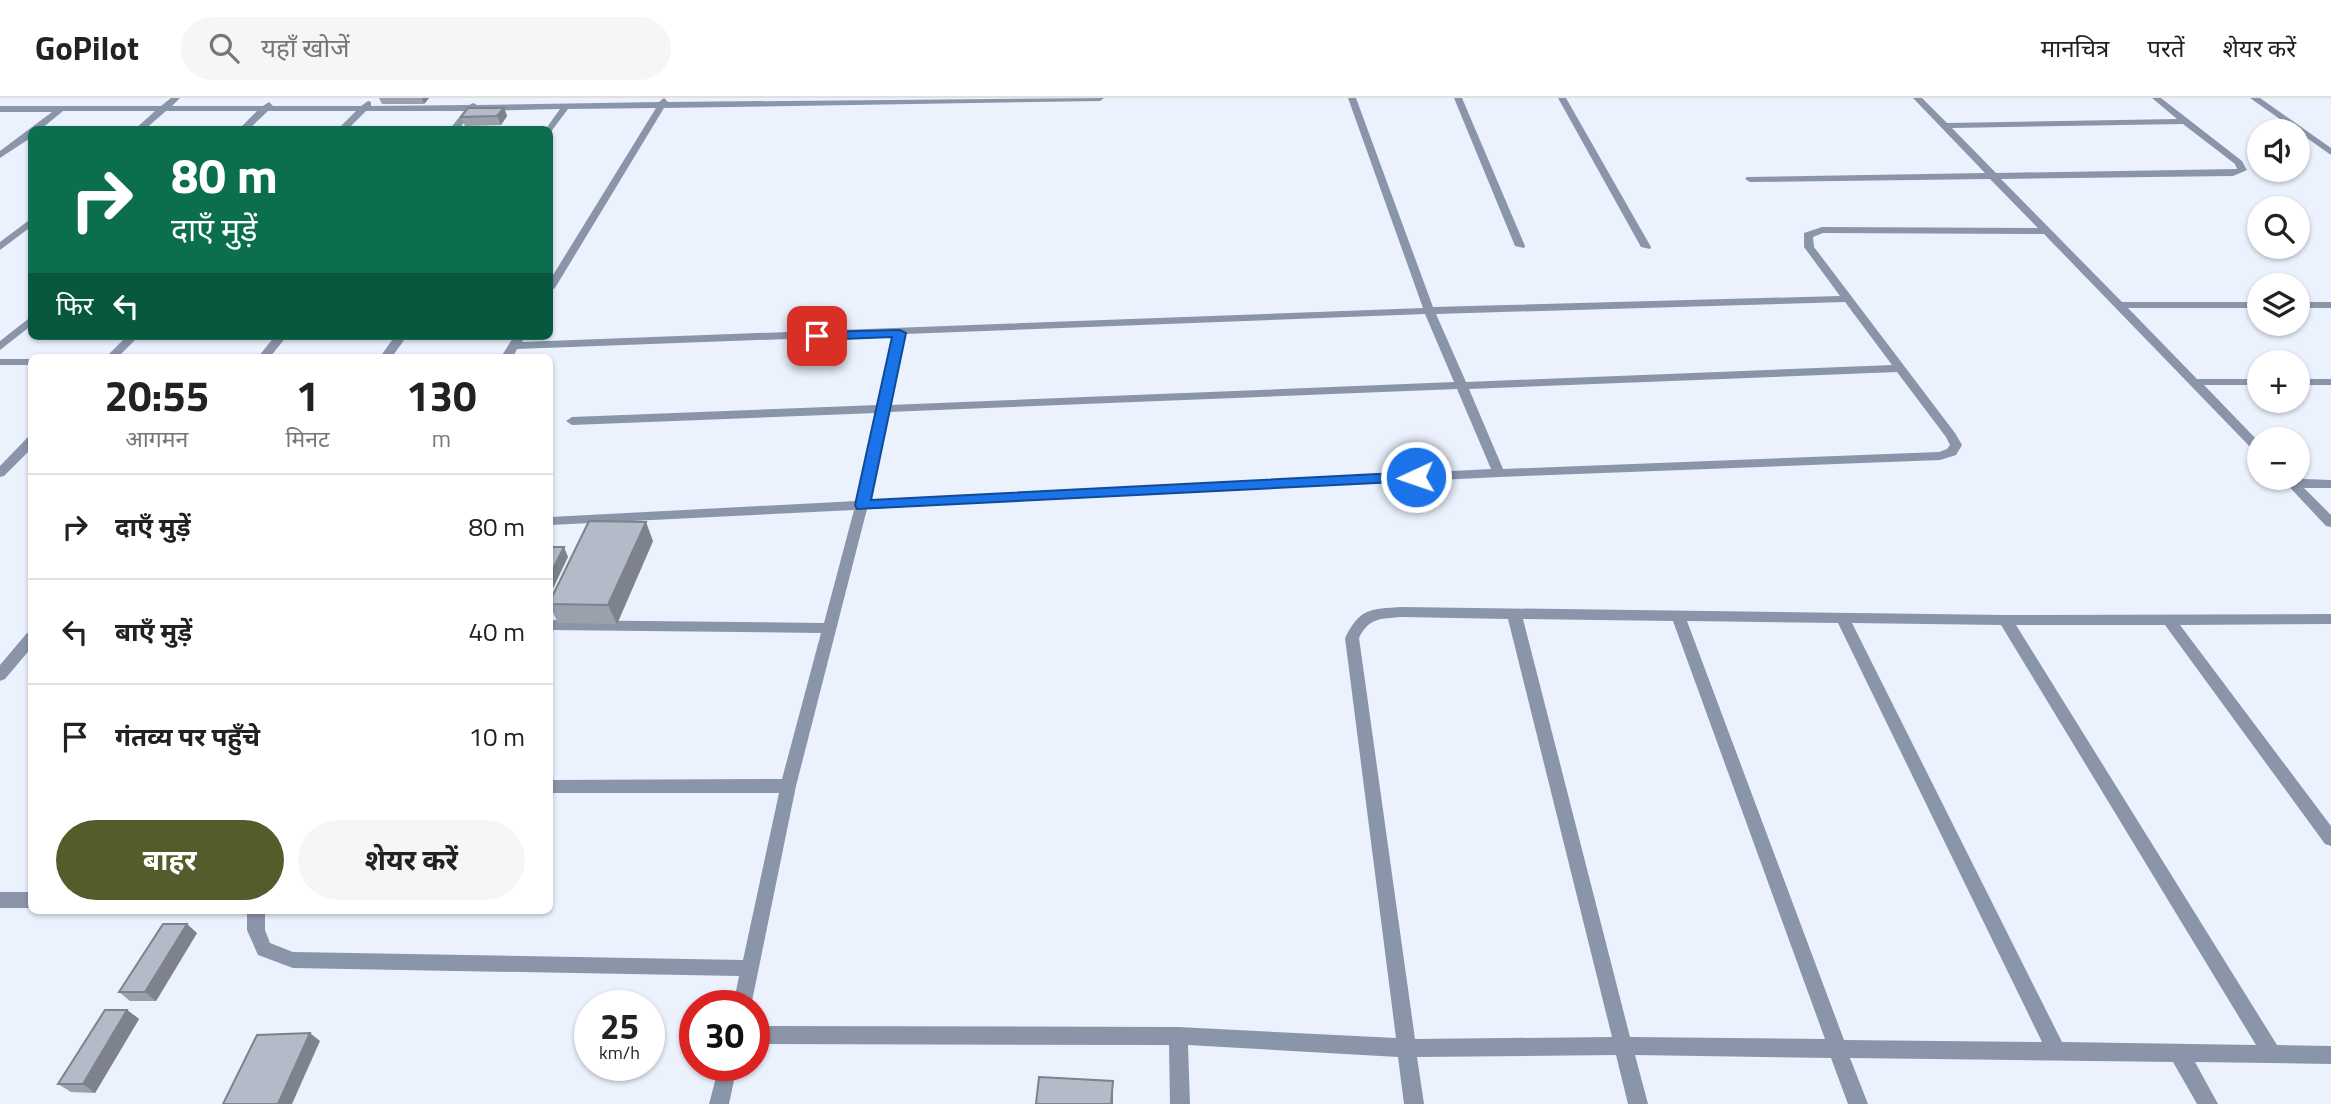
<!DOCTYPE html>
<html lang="hi">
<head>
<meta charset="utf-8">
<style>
  :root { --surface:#fff; --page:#f6f6f6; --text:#222; --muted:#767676; --line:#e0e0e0; --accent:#555c2b }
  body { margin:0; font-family:"Titillium Web","Noto Sans Devanagari",sans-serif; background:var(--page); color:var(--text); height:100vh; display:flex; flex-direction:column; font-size:26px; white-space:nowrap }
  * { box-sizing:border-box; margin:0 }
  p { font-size:23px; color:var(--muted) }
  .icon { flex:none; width:38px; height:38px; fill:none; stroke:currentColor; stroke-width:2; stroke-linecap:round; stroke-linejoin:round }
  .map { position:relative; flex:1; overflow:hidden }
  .drawer { position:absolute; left:28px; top:256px; width:525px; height:560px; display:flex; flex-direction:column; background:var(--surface); border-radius:10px; box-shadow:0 2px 5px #0004 }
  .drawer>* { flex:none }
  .top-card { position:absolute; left:28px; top:28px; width:525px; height:214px; border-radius:10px; box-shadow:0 2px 5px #0004; background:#0b6e4f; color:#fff; overflow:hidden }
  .tools { position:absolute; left:2247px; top:21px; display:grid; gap:14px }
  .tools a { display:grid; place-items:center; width:63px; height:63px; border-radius:50%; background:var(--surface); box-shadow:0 2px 5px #0004; font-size:35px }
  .speed { position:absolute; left:574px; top:892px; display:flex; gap:14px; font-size:35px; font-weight:700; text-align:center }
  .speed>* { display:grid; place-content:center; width:91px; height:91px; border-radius:50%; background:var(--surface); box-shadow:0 2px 5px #0004; line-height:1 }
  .speed small { font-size:18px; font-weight:400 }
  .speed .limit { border:10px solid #d22; background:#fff; color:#111 }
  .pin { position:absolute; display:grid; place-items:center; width:60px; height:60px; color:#fff; margin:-30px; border-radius:14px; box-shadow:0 4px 10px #0006 }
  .me { position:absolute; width:77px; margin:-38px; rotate:267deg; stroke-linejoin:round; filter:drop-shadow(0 0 5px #0008) }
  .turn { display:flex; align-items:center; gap:24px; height:147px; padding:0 28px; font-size:32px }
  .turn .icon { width:91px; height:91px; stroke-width:2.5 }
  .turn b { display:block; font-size:49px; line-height:60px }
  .then { display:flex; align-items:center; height:66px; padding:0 28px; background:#0003; gap:14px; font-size:26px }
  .eta { display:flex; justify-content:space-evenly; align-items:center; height:119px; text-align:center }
  .eta b { font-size:42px; font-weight:700; line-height:49px }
  .action { display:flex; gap:14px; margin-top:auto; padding:14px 28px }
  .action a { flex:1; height:80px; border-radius:42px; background:var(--accent); color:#fff; font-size:28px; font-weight:700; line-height:80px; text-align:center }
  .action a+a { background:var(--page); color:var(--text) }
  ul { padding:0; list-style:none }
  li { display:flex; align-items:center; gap:21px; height:105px; padding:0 28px; border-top:2px solid var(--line) }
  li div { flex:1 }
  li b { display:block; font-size:26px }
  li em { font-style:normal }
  header { display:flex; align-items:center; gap:42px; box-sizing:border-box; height:98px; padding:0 35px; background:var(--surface); border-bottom:2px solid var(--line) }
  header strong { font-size:33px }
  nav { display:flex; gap:38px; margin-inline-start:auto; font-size:24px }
  .search { width:490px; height:63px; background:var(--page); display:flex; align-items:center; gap:18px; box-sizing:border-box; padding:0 24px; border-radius:38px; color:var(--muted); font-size:26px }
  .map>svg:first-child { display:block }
</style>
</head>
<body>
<header>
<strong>GoPilot</strong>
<div class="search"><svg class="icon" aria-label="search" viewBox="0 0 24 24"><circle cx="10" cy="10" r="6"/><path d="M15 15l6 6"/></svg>यहाँ खोजें</div>
<nav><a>मानचित्र</a><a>परतें</a><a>शेयर करें</a></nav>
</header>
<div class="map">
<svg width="2331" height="1006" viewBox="0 0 2331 1006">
  <rect width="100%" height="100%" fill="#ebf1fd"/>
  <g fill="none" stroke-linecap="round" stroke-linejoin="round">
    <!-- minor -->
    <g fill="#8b95aa" fill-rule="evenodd">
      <polygon points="171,0 180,0 172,8 263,8 269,4 273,8 361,8 368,3 371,4 371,8 469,7 473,5 477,7 659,4 664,0 668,4 1104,0 1100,3 664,10 555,190 550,193 550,182 656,10 568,11 550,35 550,32 545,32 560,11 474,13 458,32 449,32 464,13 366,13 347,32 337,32 356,13 268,13 248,32 238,32 257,13 166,13 144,32 134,32 155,13 63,13 40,32 32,32 32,39 0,60 0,53 52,14 0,14 0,8 161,8"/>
      <path d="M 1348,0 L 1356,0 L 1433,209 L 1840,198 L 1804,149 L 1804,135 L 1822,129 L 2038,130 L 1990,81 L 1750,84 L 1745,81 L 1747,79 L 1985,75 L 1913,0 L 1922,0 L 1947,25 L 2177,21 L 2152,0 L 2161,0 L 2242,63 L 2247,72 L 2233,78 L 2001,81 L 2122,204 L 2259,204 L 2259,210 L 2128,210 L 2197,281 L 2259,281 L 2259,287 L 2204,287 L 2259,344 L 2259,355 L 2255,354 L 2044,136 L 1823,135 L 1813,139 L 1814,149 L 1955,335 L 1962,347 L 1956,357 L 1940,362 L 1499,379 L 867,411 L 796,688 L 751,908 L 733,908 L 739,878 L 293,870 L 258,857 L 247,832 L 247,812 L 265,812 L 265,832 L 270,845 L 293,854 L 743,862 L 779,695 L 550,695 L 550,682 L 782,681 L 821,535 L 550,532 L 550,522 L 824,525 L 854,412 L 550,427 L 550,419 L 856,403 L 876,315 L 572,327 L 566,323 L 572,319 L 878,307 L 894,237 L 517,251 L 513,259 L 501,259 L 514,238 L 526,238 L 522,244 L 1423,210 ZM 2183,26 L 2235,66 L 2237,71 L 1996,75 L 1952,30 ZM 1845,204 L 1892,267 L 1466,284 L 1436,216 ZM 1425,216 L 1454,284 L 890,307 L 905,236 ZM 1897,274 L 1946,339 L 1950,347 L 1947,351 L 1939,354 L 1503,371 L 1469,291 ZM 1457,291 L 1491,371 L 869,403 L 889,314 Z"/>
      <polygon points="1454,0 1462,0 1525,148 1524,150 1515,148"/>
      <polygon points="1558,0 1566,0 1651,149 1650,151 1641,149"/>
      <polygon points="2250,0 2260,0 2331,50 2331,57"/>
      <polygon points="32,120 32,128 0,152 0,144"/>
      <rect x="2298" y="204" width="33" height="6"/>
      <polygon points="32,218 32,227 0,252 0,243"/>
      <polygon points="127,238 139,238 118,259 106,259"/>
      <polygon points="275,238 287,238 270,259 258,259"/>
      <polygon points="395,238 407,238 392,259 380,259"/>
      <rect x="0" y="261" width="32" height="6"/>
      <rect x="2298" y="281" width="33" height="6"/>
      <polygon points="32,338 32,350 4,378 0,379 0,368 28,339"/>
      <polygon points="2281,380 2331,382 2331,390 2304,390 2331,417 2331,429 2326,428"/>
      <path d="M 1402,509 L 2005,517 L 2331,516 L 2331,526 L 2180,527 L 2331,728 L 2331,748 L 2325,746 L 2165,527 L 2016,527 L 2277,947 L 2331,948 L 2331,966 L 2195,964 L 2218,1006 L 2197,1006 L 2173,964 L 1850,960 L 1868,1006 L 1848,1006 L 1831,960 L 1635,957 L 1648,1006 L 1628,1006 L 1616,957 L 1417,959 L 1424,1006 L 1404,1006 L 1398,959 L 1188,947 L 1190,1006 L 1170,1006 L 1169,947 L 754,946 L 754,928 L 1178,929 L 1396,940 L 1345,540 C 1360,510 1370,511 1402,509 ZM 1402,519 L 1508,521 L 1612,939 L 1415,941 L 1359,540 C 1369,519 1381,521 1402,519 ZM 1523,521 L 1673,523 L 1825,941 L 1630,939 ZM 1687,523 L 1838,525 L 2042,944 L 1844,942 ZM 1852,525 L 2001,527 L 2256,947 L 2062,944 Z"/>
      <polygon points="32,534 32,549 5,581 0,583 0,567 27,535"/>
      <rect x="0" y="794" width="32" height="16"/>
      <polygon points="719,968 737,968 729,1006 709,1006"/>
    </g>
  </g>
  <!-- wall -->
  <g fill="#9aa0ac">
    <polygon points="379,0 429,0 424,6 382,6"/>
    <polygon points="504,10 507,18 501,27 465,28 461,19"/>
    <polygon points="653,443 617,526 558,525 550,508 550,503"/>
    <polygon points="197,835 156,903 130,903 119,894"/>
    <polygon points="127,912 139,921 95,995 71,994 58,986"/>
  </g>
  <!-- shaded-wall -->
  <g fill="#7d828c">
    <polygon points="422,0 429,0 424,6"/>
    <polygon points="504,10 507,18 501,27 497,18"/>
    <polygon points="646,424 653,443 617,526 608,507"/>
    <polygon points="564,449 568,459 550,497 550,477"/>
    <polygon points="187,826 197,835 156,903 145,894"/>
    <polygon points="127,912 139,921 95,995 83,986"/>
    <polygon points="310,935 320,943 292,1006 278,1006"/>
    <polygon points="1113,983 1113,1006 1111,1006"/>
  </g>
  <!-- building -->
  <g fill="#b3bac8" stroke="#7d828c" stroke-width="2">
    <polygon points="468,10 504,10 497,18 461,19"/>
    <polygon points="589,423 646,424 608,507 550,506 550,503"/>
    <polygon points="550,449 564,449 550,477"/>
    <polygon points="163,826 187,826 145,894 119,894"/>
    <polygon points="105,912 127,912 83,986 58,986"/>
    <polygon points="310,935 278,1006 223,1006 257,937"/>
    <polygon points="1039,979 1113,983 1111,1006 1036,1006"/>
  </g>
  <!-- route -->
  <polygon fill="#1a73e8" stroke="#114b97" stroke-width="2" points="900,232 906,235 871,402 1416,374 1423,379 1416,383 857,411 855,407 892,239 817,242 811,238 817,234"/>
</svg>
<div class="tools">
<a><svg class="icon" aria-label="sound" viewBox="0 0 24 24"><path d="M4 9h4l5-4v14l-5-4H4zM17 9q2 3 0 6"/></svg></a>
<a><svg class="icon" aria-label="search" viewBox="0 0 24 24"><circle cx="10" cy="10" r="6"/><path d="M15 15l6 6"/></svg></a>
<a><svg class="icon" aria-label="layers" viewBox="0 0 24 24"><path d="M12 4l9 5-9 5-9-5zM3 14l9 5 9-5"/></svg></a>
<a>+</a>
<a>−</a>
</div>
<div class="speed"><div>25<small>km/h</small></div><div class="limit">30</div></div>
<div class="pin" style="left:817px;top:238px;background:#d93025"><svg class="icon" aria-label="arrive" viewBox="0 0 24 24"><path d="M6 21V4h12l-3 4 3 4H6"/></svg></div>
<svg class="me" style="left:1416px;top:379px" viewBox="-20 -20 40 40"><circle r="17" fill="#1a73e8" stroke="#fff" stroke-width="3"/><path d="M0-11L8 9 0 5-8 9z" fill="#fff"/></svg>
<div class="top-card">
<div class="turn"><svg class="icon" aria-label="right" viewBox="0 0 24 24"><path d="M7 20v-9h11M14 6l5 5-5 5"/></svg><div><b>80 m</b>दाएँ मुड़ें</div></div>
<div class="then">फिर<svg class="icon" aria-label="left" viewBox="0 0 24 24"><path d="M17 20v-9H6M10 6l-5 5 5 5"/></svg></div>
</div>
<section class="drawer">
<div class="eta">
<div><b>20:55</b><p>आगमन</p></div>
<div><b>1</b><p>मिनट</p></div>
<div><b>130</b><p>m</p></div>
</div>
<ul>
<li><svg class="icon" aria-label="right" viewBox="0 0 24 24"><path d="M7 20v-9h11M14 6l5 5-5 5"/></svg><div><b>दाएँ मुड़ें</b></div><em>80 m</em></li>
<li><svg class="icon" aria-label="left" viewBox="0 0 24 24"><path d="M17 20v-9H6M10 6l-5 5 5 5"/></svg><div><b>बाएँ मुड़ें</b></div><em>40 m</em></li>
<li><svg class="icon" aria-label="arrive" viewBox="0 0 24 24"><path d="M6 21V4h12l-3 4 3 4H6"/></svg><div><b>गंतव्य पर पहुँचे</b></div><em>10 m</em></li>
</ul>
<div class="action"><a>बाहर</a><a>शेयर करें</a></div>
</section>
</div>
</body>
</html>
